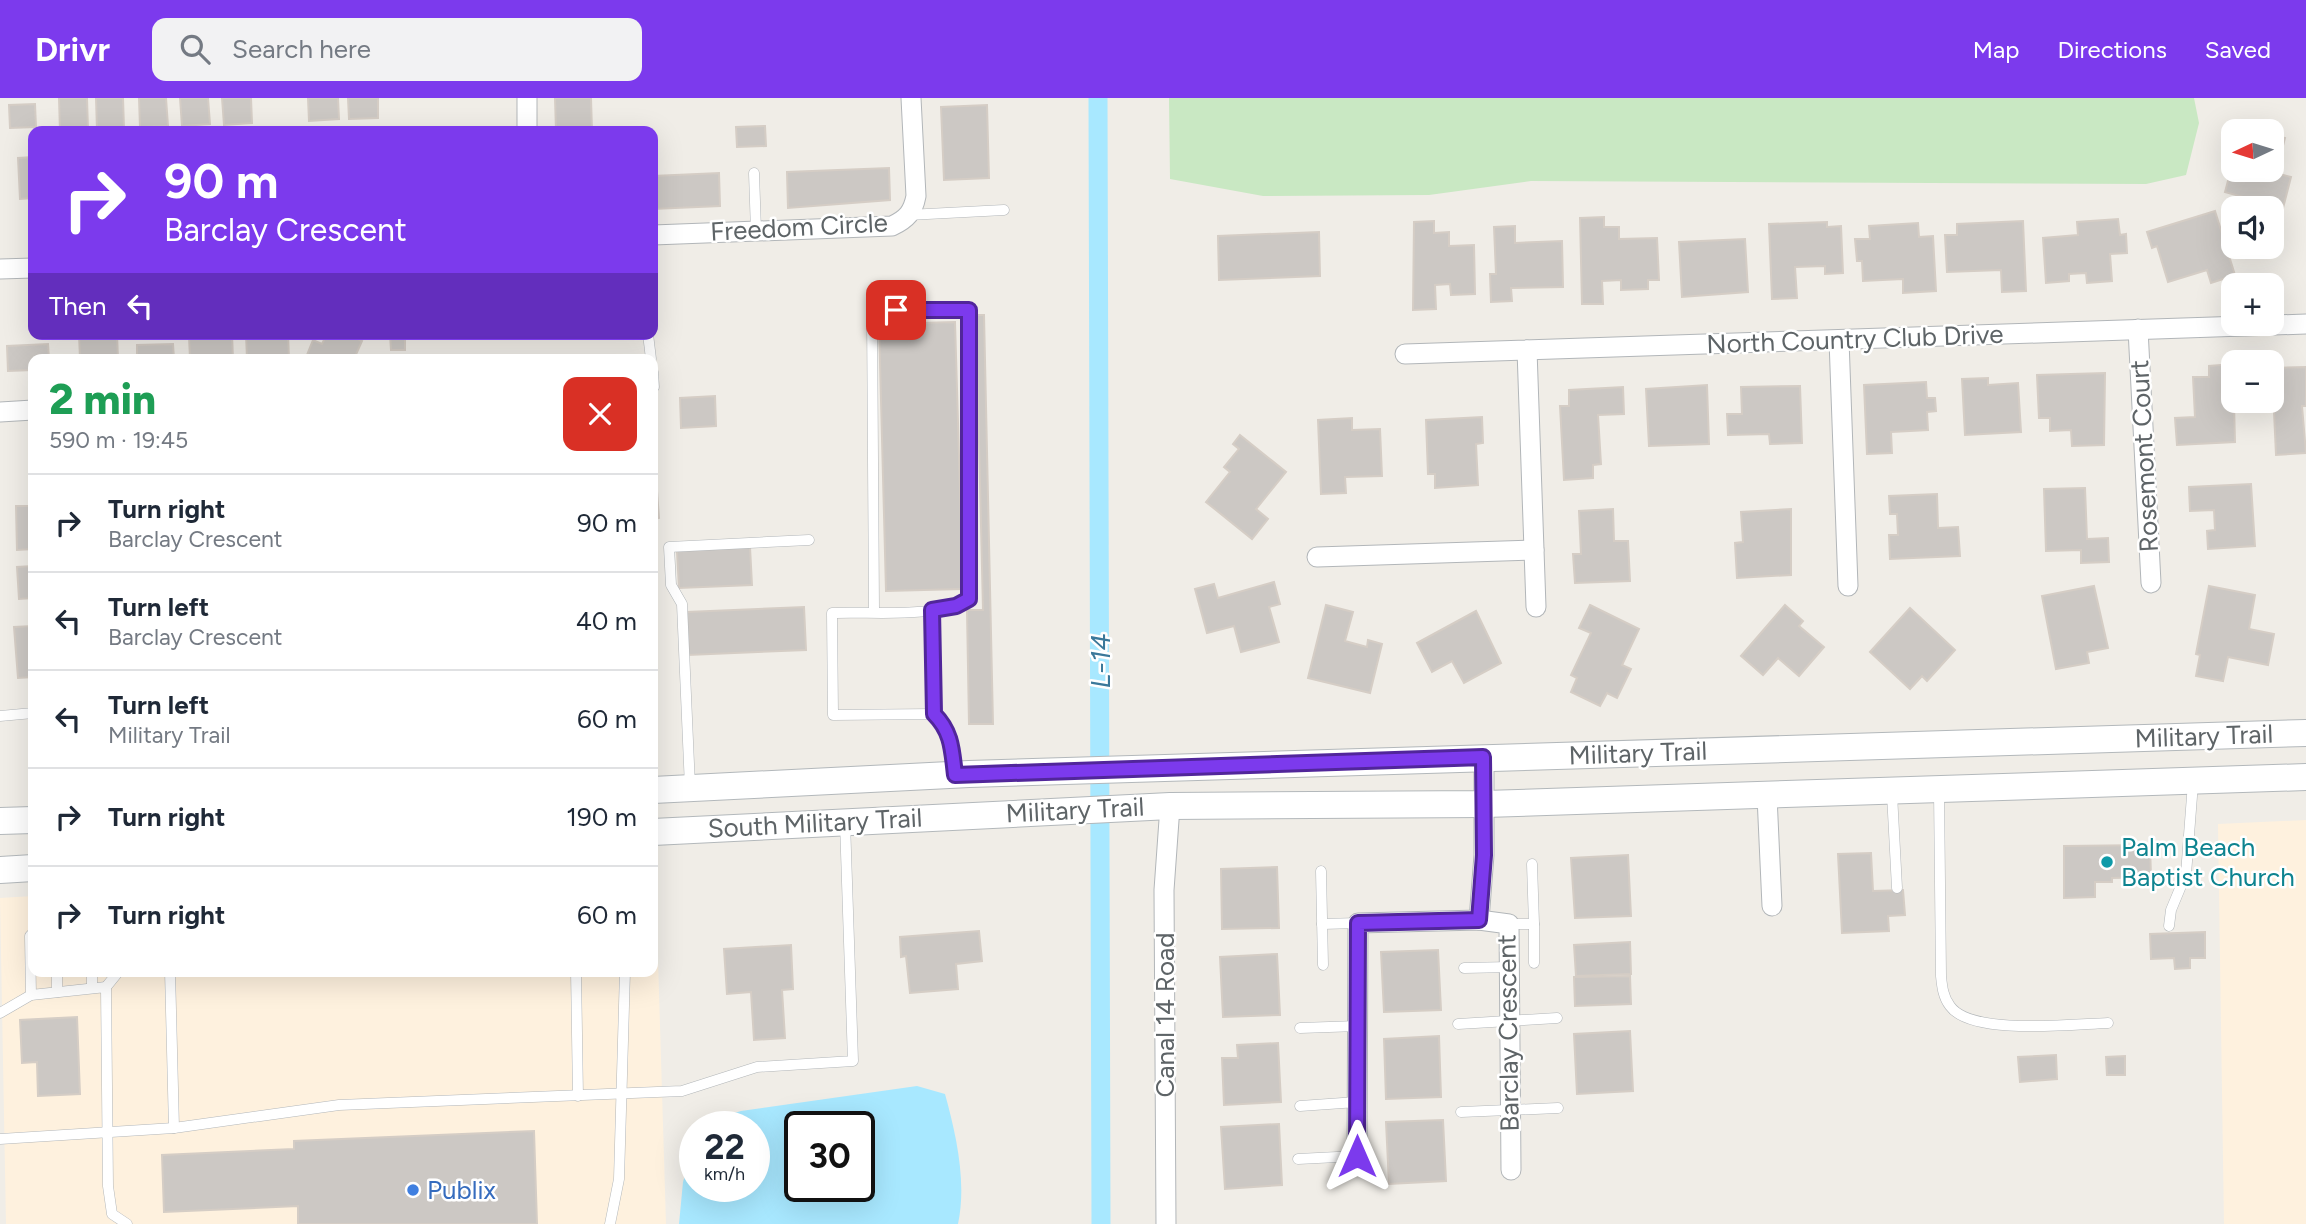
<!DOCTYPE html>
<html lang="en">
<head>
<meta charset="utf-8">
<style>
  :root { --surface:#fff; --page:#f2f2f3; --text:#1f2937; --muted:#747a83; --line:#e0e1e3; --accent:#7c3aed }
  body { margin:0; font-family:Figtree,sans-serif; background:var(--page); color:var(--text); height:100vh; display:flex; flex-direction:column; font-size:26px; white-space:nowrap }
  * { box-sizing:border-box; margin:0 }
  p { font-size:23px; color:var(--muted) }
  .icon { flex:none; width:38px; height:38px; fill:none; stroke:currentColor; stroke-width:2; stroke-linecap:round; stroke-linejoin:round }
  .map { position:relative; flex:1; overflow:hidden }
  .sheet { position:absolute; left:28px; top:256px; width:630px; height:623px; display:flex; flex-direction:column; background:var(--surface); border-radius:14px; box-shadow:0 7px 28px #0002 }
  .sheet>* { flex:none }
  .hud { position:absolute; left:28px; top:28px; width:630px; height:214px; border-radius:14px; box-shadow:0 7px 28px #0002; background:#7c3aed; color:#fff; overflow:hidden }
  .needle { width:46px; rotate:266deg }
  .tools { position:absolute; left:2221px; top:21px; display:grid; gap:14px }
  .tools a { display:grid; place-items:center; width:63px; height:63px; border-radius:14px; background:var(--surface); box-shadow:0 7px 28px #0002; font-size:35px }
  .speed { position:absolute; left:679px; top:1013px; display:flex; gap:14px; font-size:35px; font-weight:700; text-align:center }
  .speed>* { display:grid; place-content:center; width:91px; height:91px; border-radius:50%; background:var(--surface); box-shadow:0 7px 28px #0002; line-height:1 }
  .speed small { font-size:18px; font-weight:400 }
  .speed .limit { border:4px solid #111; border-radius:10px; background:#fff; color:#111 }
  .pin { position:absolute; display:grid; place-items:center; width:60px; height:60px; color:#fff; margin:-30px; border-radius:14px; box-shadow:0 4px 10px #0006 }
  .me { position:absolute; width:77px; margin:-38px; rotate:0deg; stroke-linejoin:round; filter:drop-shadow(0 0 5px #0008) }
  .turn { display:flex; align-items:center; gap:24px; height:147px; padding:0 21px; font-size:32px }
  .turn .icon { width:91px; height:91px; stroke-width:2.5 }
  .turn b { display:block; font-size:49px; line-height:60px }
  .then { display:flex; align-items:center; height:66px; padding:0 21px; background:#0003; gap:14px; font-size:26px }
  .round { display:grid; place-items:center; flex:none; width:74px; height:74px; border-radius:14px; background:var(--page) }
  .summary { display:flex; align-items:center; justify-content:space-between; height:119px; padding:0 21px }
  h1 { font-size:42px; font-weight:800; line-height:52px; color:#1e9e55 }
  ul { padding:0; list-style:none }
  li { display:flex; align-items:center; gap:21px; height:98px; padding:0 21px; border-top:2px solid var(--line) }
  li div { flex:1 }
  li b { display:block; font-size:26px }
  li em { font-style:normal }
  header { display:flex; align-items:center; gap:42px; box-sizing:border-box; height:98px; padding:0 35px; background:var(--accent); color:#fff }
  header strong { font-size:33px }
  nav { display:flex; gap:38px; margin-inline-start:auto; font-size:24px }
  .search { width:490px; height:63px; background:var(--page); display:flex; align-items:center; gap:18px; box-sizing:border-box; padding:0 24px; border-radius:14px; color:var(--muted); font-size:26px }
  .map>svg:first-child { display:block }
</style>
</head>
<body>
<header>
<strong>Drivr</strong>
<div class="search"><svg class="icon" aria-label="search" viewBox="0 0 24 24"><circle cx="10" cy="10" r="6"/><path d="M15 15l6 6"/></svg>Search here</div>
<nav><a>Map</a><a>Directions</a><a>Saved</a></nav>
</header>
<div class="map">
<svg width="2306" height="1126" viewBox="0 0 2306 1126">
  <rect width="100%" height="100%" fill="#f0ede7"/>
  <!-- commercial -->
  <g fill="#fef1de">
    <polygon points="2306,722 2306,1126 2224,1126 2218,726"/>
    <polygon points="653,762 655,762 666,1126 6,1126 0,800 33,798 33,873 653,873"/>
  </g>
  <!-- green -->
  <polygon fill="#c9e8c3" points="1169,0 2194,0 2199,25 2186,77 2146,86 1531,83 1429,97 1263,98 1170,81"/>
  <!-- water -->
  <path fill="#a8e8ff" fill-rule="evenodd" d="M 917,988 L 945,996 C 956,1036 967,1084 958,1126 L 679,1126 L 683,1084 L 695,1043 L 695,1088 L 754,1088 L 754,1029 L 707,1029 L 722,1019 L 741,1013 ZM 859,1029 L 859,1088 L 800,1088 L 800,1029 Z"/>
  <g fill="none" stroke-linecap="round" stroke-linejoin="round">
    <!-- canal -->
    <polyline stroke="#a8e8ff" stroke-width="19" points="1098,0 1101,1126"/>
  </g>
  <!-- building -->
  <g fill="#ccc8c4" stroke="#d5cdc5" stroke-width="2">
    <polygon points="59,0 87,0 88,32 60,33"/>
    <polygon points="96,0 123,0 124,31 97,32"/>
    <polygon points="139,0 166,0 168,28 140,29"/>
    <polygon points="180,0 208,0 210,26 182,28"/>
    <polygon points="222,0 251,0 252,25 224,27"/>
    <polygon points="308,0 338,0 339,21 309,23"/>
    <polygon points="348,0 378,0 378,20 349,21"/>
    <polygon points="555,0 591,0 592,33 556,33"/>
    <polygon points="35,6 36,29 10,30 9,7"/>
    <polygon points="987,7 989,80 944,82 941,9"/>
    <polygon points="765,28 766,48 737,49 736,29"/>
    <polygon points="2272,37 2285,40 2276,75 2291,79 2283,110 2225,94 2233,64 2233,72 2272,72"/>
    <polygon points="33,59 33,100 20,101 18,60"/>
    <polygon points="889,70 890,102 788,110 787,74"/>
    <polygon points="719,75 720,108 653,111 653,78"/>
    <polygon points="2215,113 2235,177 2211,185 2207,172 2168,184 2157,148 2152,150 2147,134"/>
    <polygon points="1604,119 1604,129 1619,129 1619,141 1657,140 1659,182 1648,182 1648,191 1621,192 1621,182 1602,183 1603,206 1582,206 1580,120"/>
    <polygon points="2118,121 2120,137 2126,136 2127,155 2110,156 2112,183 2087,185 2086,175 2069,176 2069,183 2046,185 2043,140 2078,137 2077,124"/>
    <polygon points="1434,123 1434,135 1449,134 1449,148 1474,147 1475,196 1451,197 1450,186 1435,187 1436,211 1413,212 1414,124"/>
    <polygon points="2023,123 2026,193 2002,194 2001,172 1947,174 1945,137 1957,137 1957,126"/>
    <polygon points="1827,124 1827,129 1841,128 1843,175 1825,176 1825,168 1795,169 1797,200 1772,201 1769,126"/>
    <polygon points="1918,125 1919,139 1933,138 1936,193 1903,195 1903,181 1863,183 1862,163 1857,163 1855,141 1870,141 1869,128"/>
    <polygon points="1515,128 1515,145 1562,143 1563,189 1511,190 1512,203 1491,204 1490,176 1496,176 1494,129"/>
    <polygon points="1319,134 1320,178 1219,182 1218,138"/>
    <polygon points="1745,141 1748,194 1682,199 1679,144"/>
    <polygon points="976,217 984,217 993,626 969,626 967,512 983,512"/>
    <polygon points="955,224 963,491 886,493 879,226"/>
    <polygon points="79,236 117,236 118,261 80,261"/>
    <polygon points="232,236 233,261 190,261 189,238"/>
    <polygon points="246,236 288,236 289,261 247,261"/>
    <polygon points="327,236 347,236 362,243 354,261 316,261 307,257 313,242 322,246"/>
    <polygon points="390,236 405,236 405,252 391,252"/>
    <polygon points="48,246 49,261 33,261 33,272 8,273 7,248"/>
    <polygon points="173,246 174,261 137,261 137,247"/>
    <polygon points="2233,266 2235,344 2177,347 2175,320 2195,319 2193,279 2209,279 2209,268"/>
    <polygon points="2306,269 2306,308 2302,308 2306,355 2276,357 2272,270"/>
    <polygon points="2105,275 2104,347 2072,348 2071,332 2050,333 2050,320 2039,320 2037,277"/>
    <polygon points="1988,280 1988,287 2018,285 2021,334 1965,337 1962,281"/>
    <polygon points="1926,284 1927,300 1935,300 1936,313 1927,314 1928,332 1891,334 1892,355 1867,356 1864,287"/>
    <polygon points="1707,287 1709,346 1649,348 1646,291"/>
    <polygon points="1800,288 1802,345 1770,346 1769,336 1728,337 1727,316 1742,316 1741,289"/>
    <polygon points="1623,289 1624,316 1598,317 1601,366 1593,367 1593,380 1564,382 1560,308 1569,308 1569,292"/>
    <polygon points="715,298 716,328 681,330 680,300"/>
    <polygon points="1482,319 1483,345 1476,346 1478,387 1435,390 1435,376 1428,376 1426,322"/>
    <polygon points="1352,320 1352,332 1380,331 1382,378 1345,379 1346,395 1321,396 1318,322"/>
    <polygon points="1240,337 1286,374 1256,411 1268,421 1252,441 1206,404 1230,374 1224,369 1239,351 1233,346"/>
    <polygon points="2251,386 2255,448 2208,451 2207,433 2215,432 2214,412 2190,413 2189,389"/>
    <polygon points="2085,390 2087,441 2108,440 2109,464 2081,465 2081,452 2046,453 2044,391"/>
    <polygon points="653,393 657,393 659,420 653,421"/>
    <polygon points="1937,396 1938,430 1958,429 1960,458 1890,461 1889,437 1898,437 1897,416 1890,416 1889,398"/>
    <polygon points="16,408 33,408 33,451 17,452"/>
    <polygon points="1613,411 1614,443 1628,443 1630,483 1575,485 1573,456 1581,456 1579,413"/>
    <polygon points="1791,411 1791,477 1737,480 1735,445 1743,444 1741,414"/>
    <polygon points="750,449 752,487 679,490 677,453"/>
    <polygon points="33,468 33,500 19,501 17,469"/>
    <polygon points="1274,484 1280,506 1269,509 1279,544 1241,554 1234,528 1207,535 1195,491 1214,486 1218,500"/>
    <polygon points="2094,488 2108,550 2087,554 2089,565 2056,571 2042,498"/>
    <polygon points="2209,488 2255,497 2249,531 2274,536 2268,567 2228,559 2223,583 2196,578 2200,557 2196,556"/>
    <polygon points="1326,507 1353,514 1345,543 1367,549 1368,542 1382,546 1370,595 1308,580"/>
    <polygon points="1590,507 1639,531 1622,567 1631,571 1617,600 1607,595 1600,608 1571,594 1577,580 1571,577 1591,535 1579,530"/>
    <polygon points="1785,507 1803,523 1799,528 1824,549 1799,578 1778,560 1763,577 1741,558"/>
    <polygon points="804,509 806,552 688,557 687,514"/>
    <polygon points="1910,510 1955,552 1927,583 1922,578 1910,591 1870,554"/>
    <polygon points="1476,513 1501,565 1464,585 1452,563 1432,574 1417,545"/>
    <polygon points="33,528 33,579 18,580 14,529"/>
    <polygon points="2150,747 2151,779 2112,780 2112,784 2095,784 2095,799 2064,800 2064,748"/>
    <polygon points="1871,755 1873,793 1903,792 1905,817 1888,818 1889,833 1842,835 1838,756"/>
    <polygon points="1628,757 1631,818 1575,820 1571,760"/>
    <polygon points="1277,769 1279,830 1222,831 1221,771"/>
    <polygon points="979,833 982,863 956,866 958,891 910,895 906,858 901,859 900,839"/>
    <polygon points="2205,834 2205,860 2190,860 2190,870 2175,871 2174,860 2151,861 2150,836"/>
    <polygon points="1630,844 1631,876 1576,878 1574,847"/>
    <polygon points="791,847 793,891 782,892 785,940 754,942 751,894 727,896 724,851"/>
    <polygon points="1438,852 1441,912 1384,914 1381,854"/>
    <polygon points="1277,856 1280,917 1223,919 1220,859"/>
    <polygon points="1630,878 1631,906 1575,908 1574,879"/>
    <polygon points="77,919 80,996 38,998 37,964 22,965 20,922"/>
    <polygon points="1630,933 1633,993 1577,996 1574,936"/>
    <polygon points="1439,938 1441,999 1386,1001 1384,941"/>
    <polygon points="1278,945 1281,1004 1224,1007 1222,960 1238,960 1237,947"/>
    <polygon points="2056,957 2057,981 2020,984 2018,959"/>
    <polygon points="2125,958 2125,977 2107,977 2106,959"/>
    <polygon points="1443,1022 1446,1083 1389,1086 1386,1024"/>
    <polygon points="1279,1026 1282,1087 1225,1091 1221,1029"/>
    <polygon points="534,1033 537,1126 298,1126 298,1108 164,1114 162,1057 294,1051 294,1043"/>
  </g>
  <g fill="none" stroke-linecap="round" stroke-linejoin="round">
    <!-- lane casing -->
    <g stroke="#b2b6b9" stroke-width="11">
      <g id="lane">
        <polyline points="754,75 756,133"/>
        <polyline points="908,117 1004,112"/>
        <polyline points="648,236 651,261"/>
        <polyline points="653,274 654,289"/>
        <path d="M 874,512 L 872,213 L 969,212 L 969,501 C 934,521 872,513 832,515 L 833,617 L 934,616 C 951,634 952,650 955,674"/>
        <polyline points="932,512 934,616"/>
        <polyline points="0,618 33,615"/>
        <polyline points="690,689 682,506 671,487 669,449 809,442"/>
        <path d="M 1939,693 L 1941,878 C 1942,888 1943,899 1950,908 C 1971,938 2074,926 2108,925"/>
        <polyline points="1892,696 1897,790"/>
        <polyline points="1321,773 1323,867"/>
        <polyline points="1322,826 1358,825"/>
        <polyline points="1509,826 1534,826 1532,766"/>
        <polyline points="1534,826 1534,865"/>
        <polyline points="2169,828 2171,812 2186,776 2193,685"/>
        <polyline points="1464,870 1510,869"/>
        <polyline points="170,873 174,1030"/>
        <polyline points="576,873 578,998"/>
        <polyline points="57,876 57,894"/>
        <polyline points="106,889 119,873"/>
        <polyline points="92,890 92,874"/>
        <polyline points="31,897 30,838 33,835"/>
        <polyline points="0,915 31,897 106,889 108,1088 112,1116 127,1126"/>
        <polyline points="1458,926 1557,920"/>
        <polyline points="1300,930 1358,928"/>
        <polyline points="1300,1008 1357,1004"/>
        <polyline points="1461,1014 1558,1010"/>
        <polyline points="0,1041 174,1030 339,1007 682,993 757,969 853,963 845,724"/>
        <polyline points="1298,1061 1357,1058"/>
        <polyline points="610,1126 619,1081 625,873"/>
      </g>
    </g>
    <!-- street casing -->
    <g stroke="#b2b6b9" stroke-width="21">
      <g id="street">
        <polyline points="527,0 527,33"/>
        <path d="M 653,137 L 892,128 C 907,121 913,114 916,98 L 911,0"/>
        <polyline points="0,171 33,170"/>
        <polyline points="2138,231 2151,485"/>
        <polyline points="1839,242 1848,488"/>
        <polyline points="1527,252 1536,509"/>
        <polyline points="1405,256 2306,226"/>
        <polyline points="0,314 33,312"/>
        <polyline points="1317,459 1534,452"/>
        <polyline points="1767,698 1772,808"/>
        <polyline points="1479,822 1484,757 1484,659"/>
        <polyline points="1357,1058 1358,825 1479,822 1509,826 1511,1072"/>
        <polyline points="1166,1126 1164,792 1170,708"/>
      </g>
    </g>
    <!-- secondary casing -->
    <g stroke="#b3b8bb" stroke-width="28">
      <g id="secondary">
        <polyline points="653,692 969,676 2306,635"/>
        <polyline points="0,723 33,722"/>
        <polyline points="653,734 1170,708 1485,706 2306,679"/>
        <polyline points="0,772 33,770"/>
      </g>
    </g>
    <!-- lane -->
    <use href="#lane" stroke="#fff" stroke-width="10"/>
    <!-- street -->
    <use href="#street" stroke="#fff" stroke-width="19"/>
    <!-- secondary -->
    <use href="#secondary" stroke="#fff" stroke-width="26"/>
  </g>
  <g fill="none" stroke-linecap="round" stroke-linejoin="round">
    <!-- route casing -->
    <g stroke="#51269a" stroke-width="18">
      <path id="route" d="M 896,212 L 969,212 L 969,501 L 956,508 L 932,512 L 934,616 C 952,634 952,652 955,677 L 1483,659 L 1484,757 L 1479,822 L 1358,825 L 1357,1058"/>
    </g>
    <!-- route -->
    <use href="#route" stroke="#7c3aed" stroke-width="12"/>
  </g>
  <!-- markers -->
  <circle fill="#0f9aa8" stroke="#fff" stroke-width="2.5" cx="2107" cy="764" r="7"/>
  <circle fill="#3f7fe0" stroke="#fff" stroke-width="2.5" cx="413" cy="1092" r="7"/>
  <g text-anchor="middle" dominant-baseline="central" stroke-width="5" stroke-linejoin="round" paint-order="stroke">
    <!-- street labels -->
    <g font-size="26" fill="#5e6467" stroke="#fff">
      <text transform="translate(799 129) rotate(-3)">Freedom Circle</text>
      <text transform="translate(1855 241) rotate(-2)">North Country Club Drive</text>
      <text transform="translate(2144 358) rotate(-93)">Rosemont Court</text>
      <text transform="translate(2204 638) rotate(-2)">Military Trail</text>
      <text transform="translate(1638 655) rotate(-2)">Military Trail</text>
      <text transform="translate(1075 712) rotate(-3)">Military Trail</text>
      <text transform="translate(815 725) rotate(-3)">South Military Trail</text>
      <text transform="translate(1165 917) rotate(-90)">Canal 14 Road</text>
      <text transform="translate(1508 935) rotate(-91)">Barclay Crescent</text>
    </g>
    <!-- culture labels -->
    <g font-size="26" fill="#0d838f" stroke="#fff" text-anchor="start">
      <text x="2121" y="749">Palm Beach<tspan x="2121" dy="30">Baptist Church</tspan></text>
    </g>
    <!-- shop labels -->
    <g font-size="26" fill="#366cbe" stroke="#fff" text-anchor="start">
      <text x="427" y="1092">Publix</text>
    </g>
    <!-- water labels -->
    <g font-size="28" font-style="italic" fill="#3a789a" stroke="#fff">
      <text transform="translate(1100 563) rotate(-90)">L-14</text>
    </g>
  </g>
</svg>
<div class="tools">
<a><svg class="needle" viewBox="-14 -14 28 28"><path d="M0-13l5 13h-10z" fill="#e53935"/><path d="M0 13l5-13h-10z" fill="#747a83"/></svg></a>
<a><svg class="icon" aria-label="sound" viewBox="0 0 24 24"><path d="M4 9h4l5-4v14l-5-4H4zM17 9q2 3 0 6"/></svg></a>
<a>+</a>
<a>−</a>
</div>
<div class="speed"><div>22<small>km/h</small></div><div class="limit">30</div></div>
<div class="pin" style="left:896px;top:212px;background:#d93025"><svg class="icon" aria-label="arrive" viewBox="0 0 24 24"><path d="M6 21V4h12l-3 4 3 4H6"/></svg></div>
<svg class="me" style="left:1357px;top:1058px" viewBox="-20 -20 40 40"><path d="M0-17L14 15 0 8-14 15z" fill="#7c3aed" stroke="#fff" stroke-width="4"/></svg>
<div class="hud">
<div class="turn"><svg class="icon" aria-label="right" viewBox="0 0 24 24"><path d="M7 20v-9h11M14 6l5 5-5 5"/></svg><div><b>90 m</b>Barclay Crescent</div></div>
<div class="then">Then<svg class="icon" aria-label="left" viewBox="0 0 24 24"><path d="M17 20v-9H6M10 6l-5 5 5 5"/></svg></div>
</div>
<section class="sheet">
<div class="summary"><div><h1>2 min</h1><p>590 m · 19:45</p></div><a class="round" style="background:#d93025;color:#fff"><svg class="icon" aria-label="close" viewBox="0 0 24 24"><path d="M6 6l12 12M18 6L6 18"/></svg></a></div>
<ul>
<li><svg class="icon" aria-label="right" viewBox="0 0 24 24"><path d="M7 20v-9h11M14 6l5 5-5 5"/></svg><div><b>Turn right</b><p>Barclay Crescent</p></div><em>90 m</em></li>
<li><svg class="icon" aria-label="left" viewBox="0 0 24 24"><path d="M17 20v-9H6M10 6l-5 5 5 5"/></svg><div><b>Turn left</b><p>Barclay Crescent</p></div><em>40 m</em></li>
<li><svg class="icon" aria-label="left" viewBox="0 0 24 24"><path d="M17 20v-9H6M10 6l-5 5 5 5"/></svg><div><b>Turn left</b><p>Military Trail</p></div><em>60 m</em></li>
<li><svg class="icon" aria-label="right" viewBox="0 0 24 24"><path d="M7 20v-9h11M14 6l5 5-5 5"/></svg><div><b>Turn right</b></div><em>190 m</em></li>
<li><svg class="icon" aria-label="right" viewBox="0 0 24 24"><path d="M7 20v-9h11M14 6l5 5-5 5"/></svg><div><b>Turn right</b></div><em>60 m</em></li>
</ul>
</section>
</div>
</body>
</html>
